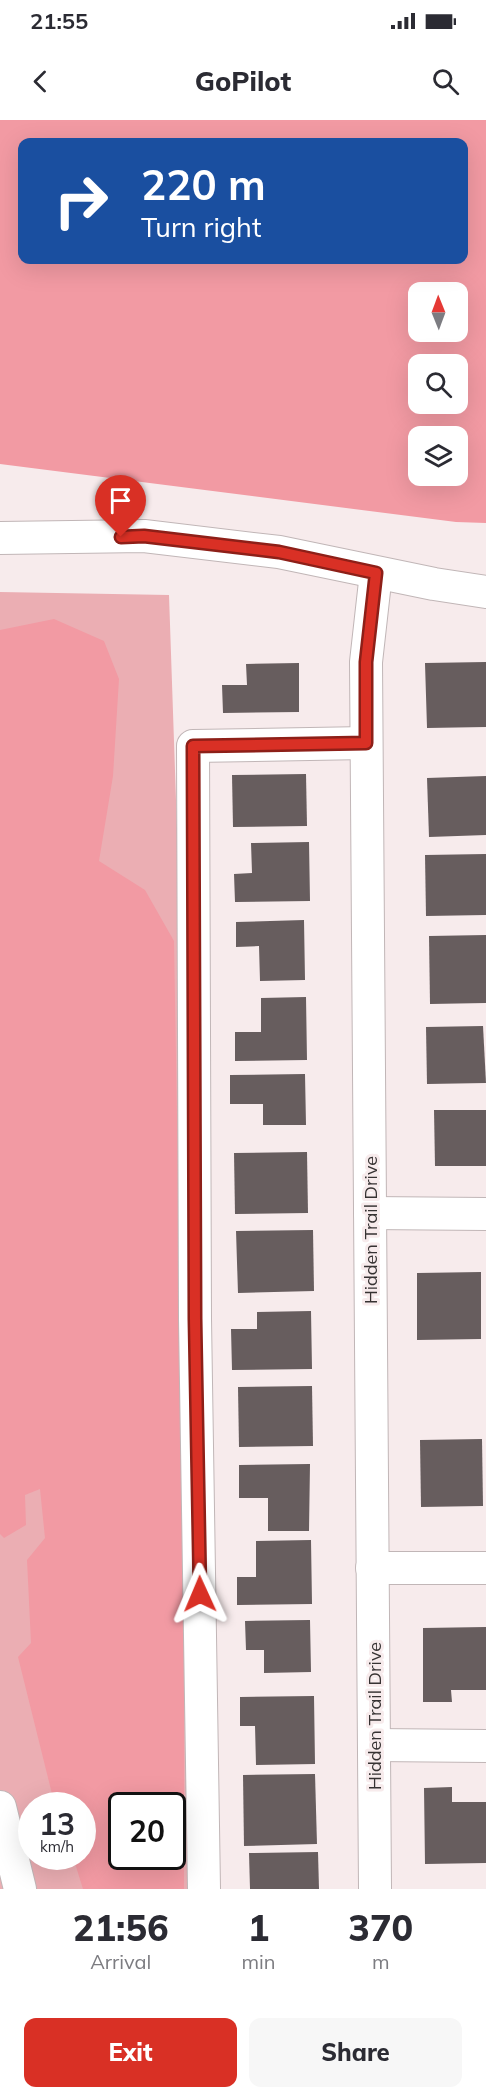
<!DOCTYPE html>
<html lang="en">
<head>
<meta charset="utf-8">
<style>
  :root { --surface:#fff; --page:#f7f7f7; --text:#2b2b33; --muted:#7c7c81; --accent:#d93025 }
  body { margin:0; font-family:Mulish,sans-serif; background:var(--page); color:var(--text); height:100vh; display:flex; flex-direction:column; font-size:22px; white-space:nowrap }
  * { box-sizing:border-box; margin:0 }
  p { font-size:20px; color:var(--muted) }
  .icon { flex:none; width:33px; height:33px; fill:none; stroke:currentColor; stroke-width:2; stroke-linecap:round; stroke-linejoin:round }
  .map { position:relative; height:1769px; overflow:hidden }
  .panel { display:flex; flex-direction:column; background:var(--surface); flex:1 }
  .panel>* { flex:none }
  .hud { position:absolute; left:18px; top:18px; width:450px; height:126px; border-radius:12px; box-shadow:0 6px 24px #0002; background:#1a4fa0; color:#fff; overflow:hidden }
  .needle { width:39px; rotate:359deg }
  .buttons { position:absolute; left:408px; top:162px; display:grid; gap:12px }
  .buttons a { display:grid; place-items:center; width:60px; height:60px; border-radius:12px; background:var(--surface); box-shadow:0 6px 24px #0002; font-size:30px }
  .speed { position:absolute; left:18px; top:1672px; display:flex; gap:12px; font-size:30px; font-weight:700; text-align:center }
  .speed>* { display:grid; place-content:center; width:78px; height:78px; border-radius:50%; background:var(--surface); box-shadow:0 6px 24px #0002; line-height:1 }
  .speed small { font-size:15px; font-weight:400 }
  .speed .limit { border:3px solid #111; border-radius:9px; background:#fff; color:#111 }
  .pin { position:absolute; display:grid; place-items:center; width:51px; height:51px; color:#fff; margin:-62px -26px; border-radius:50% 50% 50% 0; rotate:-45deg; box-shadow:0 0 6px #0007 }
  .pin .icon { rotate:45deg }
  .me { position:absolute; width:66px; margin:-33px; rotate:359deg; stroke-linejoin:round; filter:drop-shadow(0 0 4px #0008) }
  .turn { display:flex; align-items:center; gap:21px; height:126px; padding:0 24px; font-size:27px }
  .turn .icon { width:78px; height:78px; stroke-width:2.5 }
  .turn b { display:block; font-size:42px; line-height:51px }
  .eta { display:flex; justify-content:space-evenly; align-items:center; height:102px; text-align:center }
  .eta b { font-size:36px; font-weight:800; line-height:42px }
  .cta { display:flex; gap:12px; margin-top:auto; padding:12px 24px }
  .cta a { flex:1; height:69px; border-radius:12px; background:var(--accent); color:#fff; font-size:24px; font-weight:800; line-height:69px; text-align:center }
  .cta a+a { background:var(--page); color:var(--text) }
  .status { display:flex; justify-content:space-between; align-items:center; height:42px; padding:0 30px; background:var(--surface); direction:ltr }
  .status svg { height:16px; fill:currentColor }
  header { display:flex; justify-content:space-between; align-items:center; height:78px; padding:0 24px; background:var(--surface); font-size:27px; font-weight:800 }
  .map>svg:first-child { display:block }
</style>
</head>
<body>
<div class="status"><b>21:55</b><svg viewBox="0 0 49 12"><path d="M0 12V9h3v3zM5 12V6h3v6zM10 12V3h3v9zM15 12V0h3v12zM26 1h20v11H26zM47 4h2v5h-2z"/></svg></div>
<header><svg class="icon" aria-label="back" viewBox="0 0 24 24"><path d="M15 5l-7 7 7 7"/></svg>GoPilot<svg class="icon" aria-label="search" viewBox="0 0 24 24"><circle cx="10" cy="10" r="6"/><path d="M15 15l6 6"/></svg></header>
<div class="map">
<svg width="486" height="1769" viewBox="0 0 486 1769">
  <rect width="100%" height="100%" fill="#f7ebec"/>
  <!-- green -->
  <path fill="#ebaeb3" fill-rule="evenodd" d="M 0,472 L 169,475 L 190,1090 L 193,1769 L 0,1769 ZM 32,1686 L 82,1686 L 82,1737 L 32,1737 ZM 122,1686 L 172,1686 L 172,1737 L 122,1737 Z"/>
  <!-- forest -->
  <g fill="#f29aa3" fill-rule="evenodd">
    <path d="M 0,0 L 486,0 L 486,403 L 456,402 L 0,344 ZM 22,22 L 464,22 L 464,140 L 22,140 ZM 418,172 L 458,172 L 458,212 L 418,212 ZM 418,244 L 458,244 L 458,284 L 418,284 ZM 418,316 L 458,316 L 458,356 L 418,356 Z"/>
    <path d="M 54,499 L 104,521 L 119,559 L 113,656 L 99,741 L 145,770 L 174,821 L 184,1410 L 184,1769 L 83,1769 L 73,1737 L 82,1737 L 82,1686 L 55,1686 L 18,1537 L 31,1523 L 27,1440 L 45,1418 L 40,1369 L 25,1375 L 26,1405 L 4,1418 L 0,1414 L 0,510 ZM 122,1686 L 172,1686 L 172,1737 L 122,1737 Z"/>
  </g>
  <!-- building -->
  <g fill="#675d5e">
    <polygon points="486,542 486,607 427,608 425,543"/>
    <polygon points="299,543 299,592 223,593 222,565 247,565 246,544"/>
    <polygon points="306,654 307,706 233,707 232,655"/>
    <polygon points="486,656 486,715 429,717 427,658"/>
    <polygon points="309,722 310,781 235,782 234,754 252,753 251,723"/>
    <polygon points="486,734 486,795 426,796 425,735"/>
    <polygon points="304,800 305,860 260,861 259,826 236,827 236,802"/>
    <polygon points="486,815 486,883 430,884 429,816"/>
    <polygon points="306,877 307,940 235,941 235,912 261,912 261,878"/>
    <polygon points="483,906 486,963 427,964 426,907"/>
    <polygon points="305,954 306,1005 263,1005 263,984 230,984 230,955"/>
    <polygon points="434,990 486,990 486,1046 435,1046"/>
    <polygon points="307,1032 308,1093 235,1094 234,1033"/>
    <polygon points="313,1110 314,1171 238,1173 236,1111"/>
    <polygon points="481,1152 481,1219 417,1220 417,1153"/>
    <polygon points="311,1191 312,1249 232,1250 231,1209 257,1209 257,1192"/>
    <polygon points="312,1266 313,1326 239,1327 238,1267"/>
    <polygon points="482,1319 483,1386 421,1387 420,1320"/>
    <polygon points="310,1344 309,1411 268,1411 268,1378 239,1378 239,1345"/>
    <polygon points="311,1420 312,1484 237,1485 237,1457 256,1457 256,1421"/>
    <polygon points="310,1500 311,1552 264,1553 264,1530 246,1530 245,1501"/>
    <polygon points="486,1507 486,1570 451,1570 452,1582 423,1582 423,1508"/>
    <polygon points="314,1576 315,1644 256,1645 255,1606 240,1606 240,1577"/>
    <polygon points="315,1654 317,1724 244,1726 243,1655"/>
    <polygon points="452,1667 452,1682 486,1682 486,1743 425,1744 424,1668"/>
    <polygon points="318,1732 319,1769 250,1769 249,1733"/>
  </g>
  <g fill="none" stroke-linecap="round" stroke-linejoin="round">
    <!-- minor casing -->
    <g stroke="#c1b6b7" stroke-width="34">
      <g id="minor">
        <polyline points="0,418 144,416 279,432 434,464 486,472"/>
        <polyline points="370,1093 486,1094"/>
        <polyline points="372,1448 486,1448"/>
        <polyline points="374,1625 486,1626"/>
        <polyline points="0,1687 20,1769"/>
        <polyline points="204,1769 195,1199 193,626 366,623"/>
        <polyline points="375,1769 366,542 376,453"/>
      </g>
    </g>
    <!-- minor -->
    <use href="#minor" stroke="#fff" stroke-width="32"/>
  </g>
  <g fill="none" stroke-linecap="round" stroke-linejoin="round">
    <!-- route casing -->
    <g stroke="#8d1f18" stroke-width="15">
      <polyline id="route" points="121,417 144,416 279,432 376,453 366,542 366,623 193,626 195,1199 200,1474"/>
    </g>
    <!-- route -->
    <use href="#route" stroke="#d93025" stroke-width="10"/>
  </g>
  <g text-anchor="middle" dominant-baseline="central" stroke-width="6" stroke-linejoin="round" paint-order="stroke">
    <!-- street labels -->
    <g font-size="18" fill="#363232" stroke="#f7ebec">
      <text transform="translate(370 1110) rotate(-90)">Hidden Trail Drive</text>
      <text transform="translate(374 1596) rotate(-90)">Hidden Trail Drive</text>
    </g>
  </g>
</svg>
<div class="buttons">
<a><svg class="needle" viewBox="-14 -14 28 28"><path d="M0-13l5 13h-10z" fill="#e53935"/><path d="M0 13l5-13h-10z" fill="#7c7c81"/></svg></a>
<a><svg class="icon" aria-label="search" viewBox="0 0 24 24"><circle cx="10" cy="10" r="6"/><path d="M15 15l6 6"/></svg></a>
<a><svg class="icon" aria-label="layers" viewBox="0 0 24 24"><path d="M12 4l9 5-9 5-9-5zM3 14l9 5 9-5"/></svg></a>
</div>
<div class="speed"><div>13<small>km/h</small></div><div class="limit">20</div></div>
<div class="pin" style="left:121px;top:417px;background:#d93025"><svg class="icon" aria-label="arrive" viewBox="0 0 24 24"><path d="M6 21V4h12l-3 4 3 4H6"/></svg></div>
<svg class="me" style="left:200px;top:1474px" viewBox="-20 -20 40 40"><path d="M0-17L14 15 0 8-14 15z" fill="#d93025" stroke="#fff" stroke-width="4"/></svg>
<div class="hud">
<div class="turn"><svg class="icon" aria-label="right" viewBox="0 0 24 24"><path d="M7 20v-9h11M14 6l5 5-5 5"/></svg><div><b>220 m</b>Turn right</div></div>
</div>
</div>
<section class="panel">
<div class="eta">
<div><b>21:56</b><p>Arrival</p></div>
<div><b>1</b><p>min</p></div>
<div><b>370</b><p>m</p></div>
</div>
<div class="cta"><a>Exit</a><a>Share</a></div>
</section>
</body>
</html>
